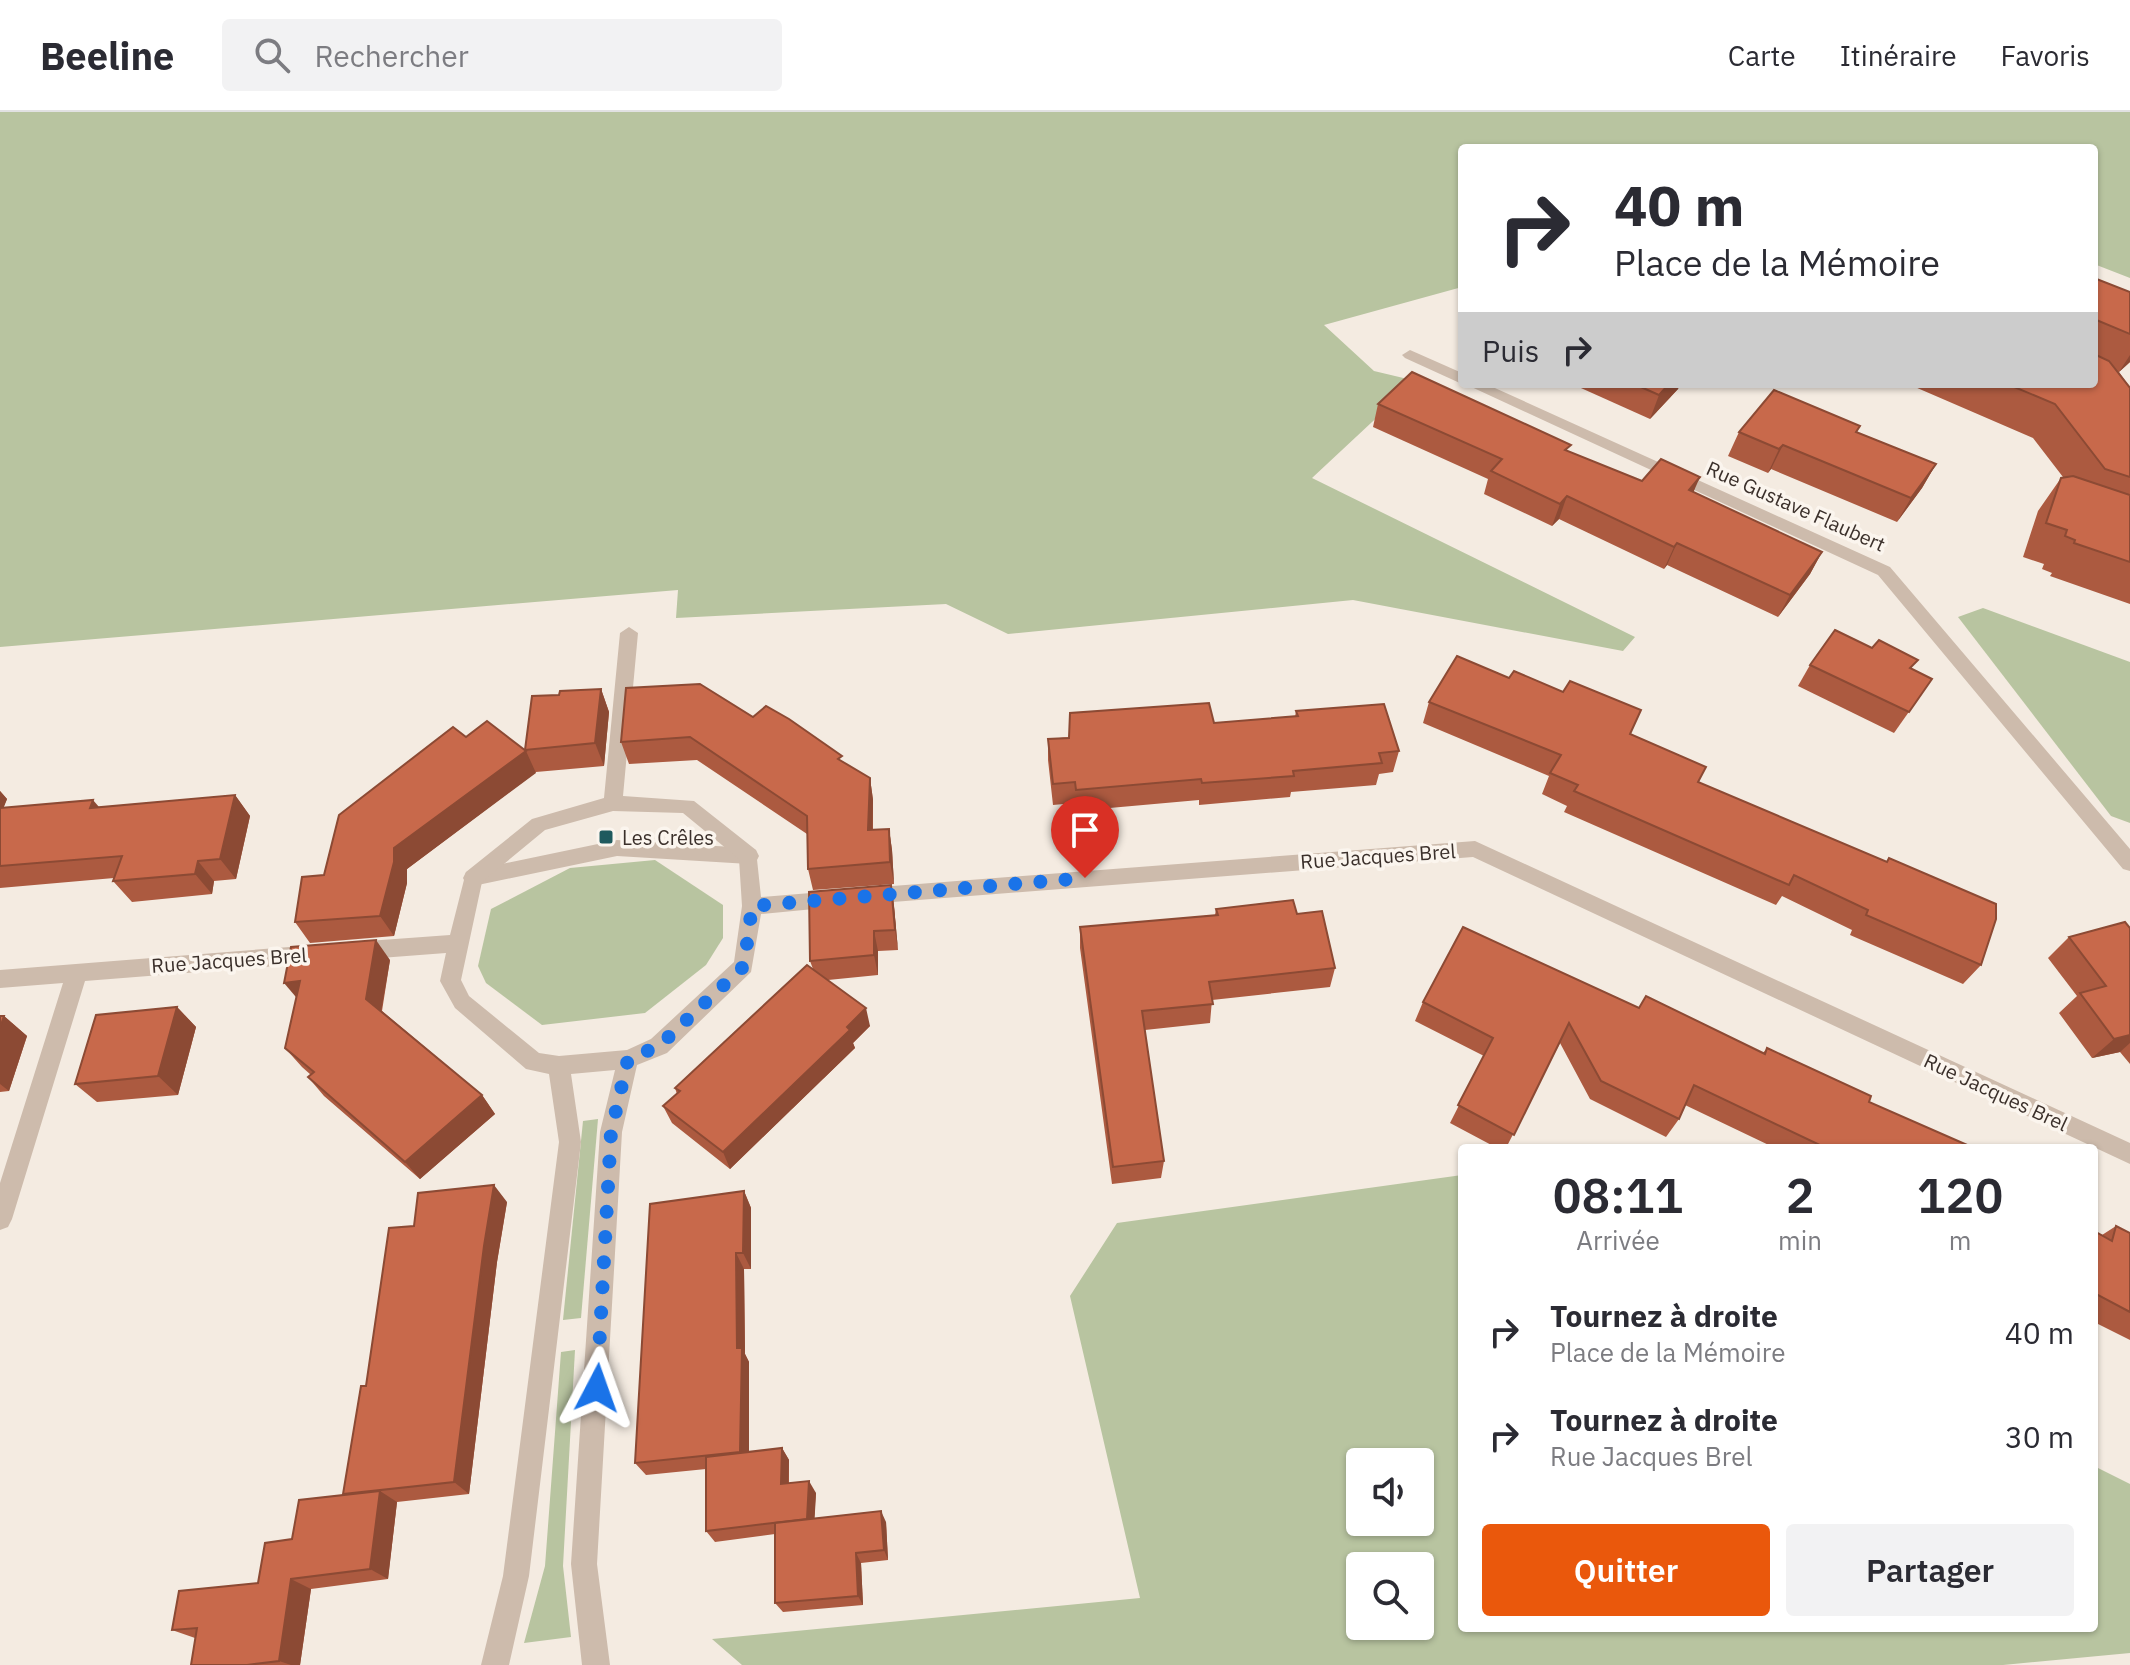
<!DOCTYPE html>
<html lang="fr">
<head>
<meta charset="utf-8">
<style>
  :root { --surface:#fff; --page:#f2f2f3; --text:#2b2b33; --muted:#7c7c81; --line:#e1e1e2; --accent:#ea580c }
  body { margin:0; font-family:"IBM Plex Sans",sans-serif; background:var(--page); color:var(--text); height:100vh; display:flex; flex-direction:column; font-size:30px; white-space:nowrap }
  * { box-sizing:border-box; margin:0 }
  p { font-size:26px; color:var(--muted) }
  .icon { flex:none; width:44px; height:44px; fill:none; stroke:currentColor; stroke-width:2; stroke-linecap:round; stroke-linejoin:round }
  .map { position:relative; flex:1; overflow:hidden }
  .sheet { position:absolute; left:1458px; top:1032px; width:640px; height:488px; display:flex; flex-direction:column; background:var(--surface); border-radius:8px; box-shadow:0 2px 6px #0004 }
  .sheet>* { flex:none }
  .hud { position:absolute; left:1458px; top:32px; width:640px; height:244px; border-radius:8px; box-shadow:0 2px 6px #0004; background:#fff; color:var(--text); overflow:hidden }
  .buttons { position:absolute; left:1346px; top:1336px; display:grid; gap:16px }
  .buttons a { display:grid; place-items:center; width:88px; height:88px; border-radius:8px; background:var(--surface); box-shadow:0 2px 6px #0004; font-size:40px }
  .pin { position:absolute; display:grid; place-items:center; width:68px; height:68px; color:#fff; margin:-82px -34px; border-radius:50% 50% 50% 0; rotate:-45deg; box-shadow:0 0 8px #0007 }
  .pin .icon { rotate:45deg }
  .me { position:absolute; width:88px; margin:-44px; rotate:4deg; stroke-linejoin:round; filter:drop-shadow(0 0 6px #0008) }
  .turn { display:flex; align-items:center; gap:28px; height:168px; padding:0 24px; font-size:36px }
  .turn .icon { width:104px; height:104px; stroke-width:2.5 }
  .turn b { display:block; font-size:56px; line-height:68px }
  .then { display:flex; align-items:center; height:76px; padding:0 24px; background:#0003; gap:16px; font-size:30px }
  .eta { display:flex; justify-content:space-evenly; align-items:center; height:136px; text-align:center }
  .eta b { font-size:48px; font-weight:600; line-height:56px }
  .primary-button { display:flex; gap:16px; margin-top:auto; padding:16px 24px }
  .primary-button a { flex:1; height:92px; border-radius:8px; background:var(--accent); color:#fff; font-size:32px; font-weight:600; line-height:92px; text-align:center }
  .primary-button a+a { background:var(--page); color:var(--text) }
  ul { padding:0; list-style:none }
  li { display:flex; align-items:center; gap:24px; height:104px; padding:0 24px }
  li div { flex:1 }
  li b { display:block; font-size:30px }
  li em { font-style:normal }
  header { display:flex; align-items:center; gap:48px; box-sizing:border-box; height:112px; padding:0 40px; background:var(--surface); border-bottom:2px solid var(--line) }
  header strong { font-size:38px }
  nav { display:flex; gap:44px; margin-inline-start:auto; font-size:28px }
  .search { width:560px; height:72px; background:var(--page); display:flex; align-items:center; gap:20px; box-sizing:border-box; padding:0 28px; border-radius:8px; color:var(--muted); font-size:30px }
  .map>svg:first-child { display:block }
</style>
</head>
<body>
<header>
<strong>Beeline</strong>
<div class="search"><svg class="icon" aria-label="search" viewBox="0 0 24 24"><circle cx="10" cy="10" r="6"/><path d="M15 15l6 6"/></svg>Rechercher</div>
<nav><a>Carte</a><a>Itinéraire</a><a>Favoris</a></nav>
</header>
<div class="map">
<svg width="2130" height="1553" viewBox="0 0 2130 1553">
  <rect width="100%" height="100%" fill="#f4ebe1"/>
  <!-- green -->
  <g fill="#b8c4a0" fill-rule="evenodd">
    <polygon points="0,0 2130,0 2130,166 2094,152 2094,36 1462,36 1462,175 1324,213 1374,259 1416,269 1312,366 1635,525 1623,539 1353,488 1008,522 946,492 676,506 678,478 0,535"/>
    <polygon points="1983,496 2130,550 2130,711 2111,704 1958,505"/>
    <polygon points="655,748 723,793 723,826 706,853 645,901 542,913 486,871 478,854 491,797 570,756"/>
    <polygon points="598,1007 581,1206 563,1208 583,1009"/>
    <path d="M 1462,1063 L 1462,1516 L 2094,1516 L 2094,1354 L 2130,1372 L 2130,1541 L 2003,1553 L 742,1553 L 712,1527 L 1140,1486 L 1070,1184 L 1117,1111 ZM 1420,1350 L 1420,1410 L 1360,1410 L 1360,1350 ZM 1420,1454 L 1420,1514 L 1360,1514 L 1360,1454 Z"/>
    <polygon points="575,1238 563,1454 571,1525 524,1531 545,1454 561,1240"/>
  </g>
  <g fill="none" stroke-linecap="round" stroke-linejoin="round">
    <!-- lane -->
    <polygon fill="#cdbbac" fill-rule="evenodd" points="617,728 749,736 756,738 759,744 756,750 749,752 617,744 473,774 466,772 463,766 466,760 473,758"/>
    <!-- street -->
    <g fill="#cdbbac" fill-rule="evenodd">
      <polygon points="1410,238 1462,261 1462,272 1405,246 1402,243"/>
      <polygon points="1465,272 1486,272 1890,455 2130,737 2130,759 2123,757 1878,463"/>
      <path d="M 629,515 L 638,521 L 623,684 L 694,689 L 756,738 L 761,785 L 835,779 L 842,781 L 845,787 L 842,793 L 835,795 L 761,802 L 751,860 L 667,941 L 637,953 L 622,1020 L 597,1452 L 610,1553 L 582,1553 L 571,1452 L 600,1020 L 615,958 L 571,962 L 581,1030 L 529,1464 L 509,1553 L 481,1553 L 503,1464 L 559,1030 L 549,962 L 526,957 L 455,896 L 440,869 L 446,841 L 354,848 L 347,845 L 344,839 L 347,833 L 354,830 L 450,823 L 466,760 L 532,707 L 604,686 L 620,521 ZM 613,699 L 683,701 L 739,747 L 742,794 L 734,850 L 651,927 L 627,938 L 559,944 L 539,941 L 469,884 L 461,868 L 482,770 L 545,718 Z"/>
      <polygon points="1475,729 2130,1031 2130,1052 1473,745 867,792 860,790 857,784 860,778 867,776"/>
      <polygon points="315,833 322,836 325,842 322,848 315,851 85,869 12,1107 8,1115 0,1118 0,1071 63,871 0,876 0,858"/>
    </g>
  </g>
  <!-- wall -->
  <g fill="#ac5a40">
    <polygon points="2094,166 2130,180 2130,250 2119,260 2130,276 2130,492 2050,464 2052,461 2042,457 2044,452 2023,445 2038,399 2061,366 2063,365 2033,326 1908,272 2094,272"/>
    <polygon points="1572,272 1680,272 1678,277 1650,307"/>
    <polygon points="1378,292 1568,339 1642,369 1694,381 1822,440 1810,462 1778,505 1667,453 1664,457 1559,407 1552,414 1484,382 1488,367 1373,315"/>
    <polygon points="1739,320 1857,320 1936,352 1922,376 1897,410 1771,357 1768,361 1728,344"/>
    <polygon points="1810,553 1932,567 1894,621 1798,574"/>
    <polygon points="601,577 609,600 604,654 536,660 407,757 407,771 394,824 310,831 295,810 324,763 466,625 525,638 559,583"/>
    <polygon points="1429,590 1630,622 1698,670 1886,750 1889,746 1981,853 1963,872 1850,823 1852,818 1782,784 1776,793 1564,700 1567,694 1542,682 1549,664 1423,611"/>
    <polygon points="1296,599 1399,639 1393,660 1379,662 1376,673 1291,680 1290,685 1199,693 1199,688 1076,699 1075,691 1053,693 1048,648 1048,627 1295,605"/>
    <polygon points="753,605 843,650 870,666 873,688 873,718 889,717 892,738 894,772 813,778 808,757 807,722 697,648 629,652 621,630"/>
    <polygon points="0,679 7,687 3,696 99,695 235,683 250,704 236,767 214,769 212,782 132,790 113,769 114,766 0,776"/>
    <polygon points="891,773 894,794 898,838 878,839 878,863 828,868 870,914 853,931 855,936 730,1057 672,1011 663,994 677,982 675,976 813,857 810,849"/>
    <polygon points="1216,797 1297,802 1335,856 1330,875 1212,888 1210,911 1145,918 1164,1049 1161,1066 1112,1072 1080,836 1080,815 1215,803"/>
    <polygon points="2130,816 2130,952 2120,940 2092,946 2059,901 2077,884 2048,846 2069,825"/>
    <polygon points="390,848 382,899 482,983 495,1002 420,1067 324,984 308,965 311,963 302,955 285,936"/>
    <polygon points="1423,890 1639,896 1763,941 1767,936 1869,990 1974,1036 1775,1036 1685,993 1679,1007 1666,1025 1590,987 1560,931 1506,1036 1497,1036 1450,1011 1484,944 1415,909"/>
    <polygon points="177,895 196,915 178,983 97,990 75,972"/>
    <polygon points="0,904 4,904 27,924 9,979 0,980"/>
    <polygon points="744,1079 751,1096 751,1157 744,1157 745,1242 749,1250 749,1340 782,1336 789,1348 789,1372 816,1381 814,1407 886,1410 888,1448 861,1451 863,1493 783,1500 775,1491 775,1422 715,1430 706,1419 706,1357 646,1363 635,1351"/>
    <polygon points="507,1090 497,1150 469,1382 397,1390 388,1467 311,1477 300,1553 191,1553 195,1526 172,1518 258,1471 292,1427 345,1383 366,1274 414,1114"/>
    <polygon points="2116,1114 2130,1121 2130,1228 2094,1210 2094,1119 2102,1123"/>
  </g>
  <!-- shaded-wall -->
  <g fill="#8c4a34">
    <polygon points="2130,243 2130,250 2119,260"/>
    <polygon points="1669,272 1680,272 1678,277 1650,307 1659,283"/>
    <polygon points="1783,333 1771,357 1768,361 1779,337"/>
    <polygon points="1936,352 1922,376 1897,410 1911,386"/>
    <polygon points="1700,365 1690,388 1689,378"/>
    <polygon points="1567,384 1559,407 1552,414 1560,392"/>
    <polygon points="1677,431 1667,453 1664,457 1674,435"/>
    <polygon points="1822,440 1810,462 1778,505 1790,483"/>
    <polygon points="601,577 609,600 604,654 595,631"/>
    <polygon points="526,639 536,661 407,757 407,771 394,824 380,804 394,736"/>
    <polygon points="870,666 873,688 872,740 868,718"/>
    <polygon points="0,679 7,687 0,705"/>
    <polygon points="235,683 250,704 236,767 220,747"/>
    <polygon points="93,688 111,709 90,696"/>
    <polygon points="889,717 892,738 894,772 890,750"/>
    <polygon points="198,749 214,769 212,782 195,762"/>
    <polygon points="891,773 894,794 898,838 895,818"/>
    <polygon points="874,819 878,839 878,863 874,843"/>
    <polygon points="376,828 390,848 380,906 366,887"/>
    <polygon points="300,869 301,891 284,871"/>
    <polygon points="177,895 196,915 178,983 158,964"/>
    <polygon points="866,896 870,914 853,931 855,936 730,1057 723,1040"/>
    <polygon points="4,904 27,924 9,979 0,972 0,916"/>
    <polygon points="2130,923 2130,931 2120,940 2092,946 2114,927"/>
    <polygon points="482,983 495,1002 420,1067 405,1050"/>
    <polygon points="494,1073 507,1090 497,1150 469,1382 454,1370 484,1134"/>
    <polygon points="744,1079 751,1096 751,1157 743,1141"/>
    <polygon points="736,1141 744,1157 745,1242 749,1250 749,1353 740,1340 737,1236"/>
    <polygon points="782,1336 789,1348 788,1384 781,1372"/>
    <polygon points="809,1369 816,1381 814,1418 807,1407"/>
    <polygon points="380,1379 397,1390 388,1467 370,1457"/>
    <polygon points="881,1399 886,1410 888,1448 884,1438"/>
    <polygon points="856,1441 861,1451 863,1493 858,1484"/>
    <polygon points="291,1467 311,1477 300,1553 291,1553 279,1549"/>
  </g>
  <!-- building -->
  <g fill="#c8694b" stroke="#8c4a34" stroke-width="2">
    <polygon points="2094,166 2130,180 2130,222 2094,207"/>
    <polygon points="2094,242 2109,249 2130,276 2130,365 2105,357 2055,292 2007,272 2094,272"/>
    <polygon points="1412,260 1571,333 1565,338 1642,369 1661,347 1700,365 1689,378 1822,440 1790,483 1677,431 1674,435 1567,384 1560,392 1491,359 1502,347 1378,292"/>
    <polygon points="1634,272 1669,272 1659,283"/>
    <polygon points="1774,278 1860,314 1856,320 1936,352 1911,386 1783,333 1779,337 1739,320"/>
    <polygon points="2073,364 2130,383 2130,450 2074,431 2075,428 2065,424 2067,418 2046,411 2061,366"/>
    <polygon points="1835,518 1872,536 1879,528 1918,548 1910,556 1932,567 1909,600 1810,553"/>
    <polygon points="1457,544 1509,566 1514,559 1563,580 1570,569 1641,598 1630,622 1706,655 1698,670 1887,750 1889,746 1996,792 1996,807 1981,853 1866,803 1868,798 1794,763 1789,773 1574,679 1578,673 1550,661 1561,643 1429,590"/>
    <polygon points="700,572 753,605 766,594 789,607 842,644 838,647 870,666 868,718 889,717 890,750 808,757 807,704 690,625 621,630 626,576"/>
    <polygon points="601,577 595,631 525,638 532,584 559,583 560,579"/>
    <polygon points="1209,591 1214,611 1298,604 1296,599 1384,592 1399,639 1379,641 1382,651 1293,659 1294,664 1202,671 1201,667 1076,678 1075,670 1053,672 1048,627 1069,626 1070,601"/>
    <polygon points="487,609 526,639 394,736 394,750 380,804 295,810 302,765 324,763 339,703 453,615 466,625"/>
    <polygon points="235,683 220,747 198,749 195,762 113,769 122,744 0,754 0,696 93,688 90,696"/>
    <polygon points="891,773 895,818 874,819 874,843 810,849 809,780"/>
    <polygon points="1293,788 1297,802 1322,799 1335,856 1209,870 1213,892 1142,899 1164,1049 1113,1055 1080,815 1218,803 1216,797"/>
    <polygon points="2125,810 2130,816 2130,923 2114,927 2080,881 2106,874 2069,825"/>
    <polygon points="1463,815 1639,896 1646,884 1765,942 1767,936 1871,984 1869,990 1974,1036 1826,1036 1694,973 1679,1007 1601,969 1569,911 1514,1023 1458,993 1493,926 1423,890"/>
    <polygon points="376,828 366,887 482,983 405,1050 308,965 314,960 285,936 300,869 284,871 291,835"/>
    <polygon points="807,853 866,896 847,915 850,918 723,1040 663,994 680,979 675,976"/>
    <polygon points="177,895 158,964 75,972 96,903"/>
    <polygon points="0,904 4,904 0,916"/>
    <polygon points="494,1073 484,1134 454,1370 343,1382 361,1274 366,1274 389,1116 414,1114 418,1081"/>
    <polygon points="744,1079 743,1141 736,1141 737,1236 742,1236 740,1340 635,1351 650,1092"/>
    <polygon points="2116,1114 2130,1121 2130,1200 2094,1181 2094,1119 2112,1129"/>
    <polygon points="782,1336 781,1372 809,1369 807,1407 706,1419 706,1345"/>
    <polygon points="380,1379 370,1457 291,1467 279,1549 247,1553 191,1553 197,1516 172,1518 179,1479 258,1471 265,1431 292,1427 299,1388"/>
    <polygon points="881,1399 884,1438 856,1441 858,1484 775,1491 775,1411"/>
  </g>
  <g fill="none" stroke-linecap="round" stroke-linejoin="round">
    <!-- route -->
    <polyline stroke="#1a73e8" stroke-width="14" stroke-dasharray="0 25.2" points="597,1276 611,1020 628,947 659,934 744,854 752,794 1085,766"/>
  </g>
  <!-- markers -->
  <rect fill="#1f5a5e" stroke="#fbf5ee" stroke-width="3" x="598" y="717" width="16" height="16" rx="4"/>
  <g text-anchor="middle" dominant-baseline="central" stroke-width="7" stroke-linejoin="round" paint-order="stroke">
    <!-- street labels -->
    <g font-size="20" fill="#3b302b" stroke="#fbf5ee">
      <text transform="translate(1796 394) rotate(24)">Rue Gustave Flaubert</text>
      <text transform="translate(1378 744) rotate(-4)">Rue Jacques Brel</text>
      <text transform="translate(229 848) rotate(-4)">Rue Jacques Brel</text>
      <text transform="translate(1996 980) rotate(25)">Rue Jacques Brel</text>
    </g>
    <!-- poi labels -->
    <g font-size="20" fill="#3b302b" stroke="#fbf5ee" text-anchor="start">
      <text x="622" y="725">Les Crêles</text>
    </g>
  </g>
</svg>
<div class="buttons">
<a><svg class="icon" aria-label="sound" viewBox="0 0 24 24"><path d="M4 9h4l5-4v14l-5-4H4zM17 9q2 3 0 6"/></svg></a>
<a><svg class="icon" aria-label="search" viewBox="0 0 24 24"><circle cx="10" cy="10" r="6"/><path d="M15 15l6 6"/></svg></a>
</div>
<div class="pin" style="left:1085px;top:766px;background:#d93025"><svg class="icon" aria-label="arrive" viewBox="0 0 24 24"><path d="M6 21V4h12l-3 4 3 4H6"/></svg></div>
<svg class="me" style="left:597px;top:1276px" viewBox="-20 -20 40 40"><path d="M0-17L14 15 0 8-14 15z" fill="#1a73e8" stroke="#fff" stroke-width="4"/></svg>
<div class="hud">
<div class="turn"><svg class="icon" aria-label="right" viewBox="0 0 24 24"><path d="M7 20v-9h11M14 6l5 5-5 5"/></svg><div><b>40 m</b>Place de la Mémoire</div></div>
<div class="then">Puis<svg class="icon" aria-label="right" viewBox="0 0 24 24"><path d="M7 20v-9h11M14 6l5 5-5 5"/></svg></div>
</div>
<section class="sheet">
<div class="eta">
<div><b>08:11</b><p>Arrivée</p></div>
<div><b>2</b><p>min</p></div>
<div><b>120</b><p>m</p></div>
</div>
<ul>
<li><svg class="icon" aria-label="right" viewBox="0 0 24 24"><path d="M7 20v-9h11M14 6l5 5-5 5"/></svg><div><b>Tournez à droite</b><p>Place de la Mémoire</p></div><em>40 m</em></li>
<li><svg class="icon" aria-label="right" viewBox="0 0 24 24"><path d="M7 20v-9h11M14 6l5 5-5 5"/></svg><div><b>Tournez à droite</b><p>Rue Jacques Brel</p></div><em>30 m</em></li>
</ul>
<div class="primary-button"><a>Quitter</a><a>Partager</a></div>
</section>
</div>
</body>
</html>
